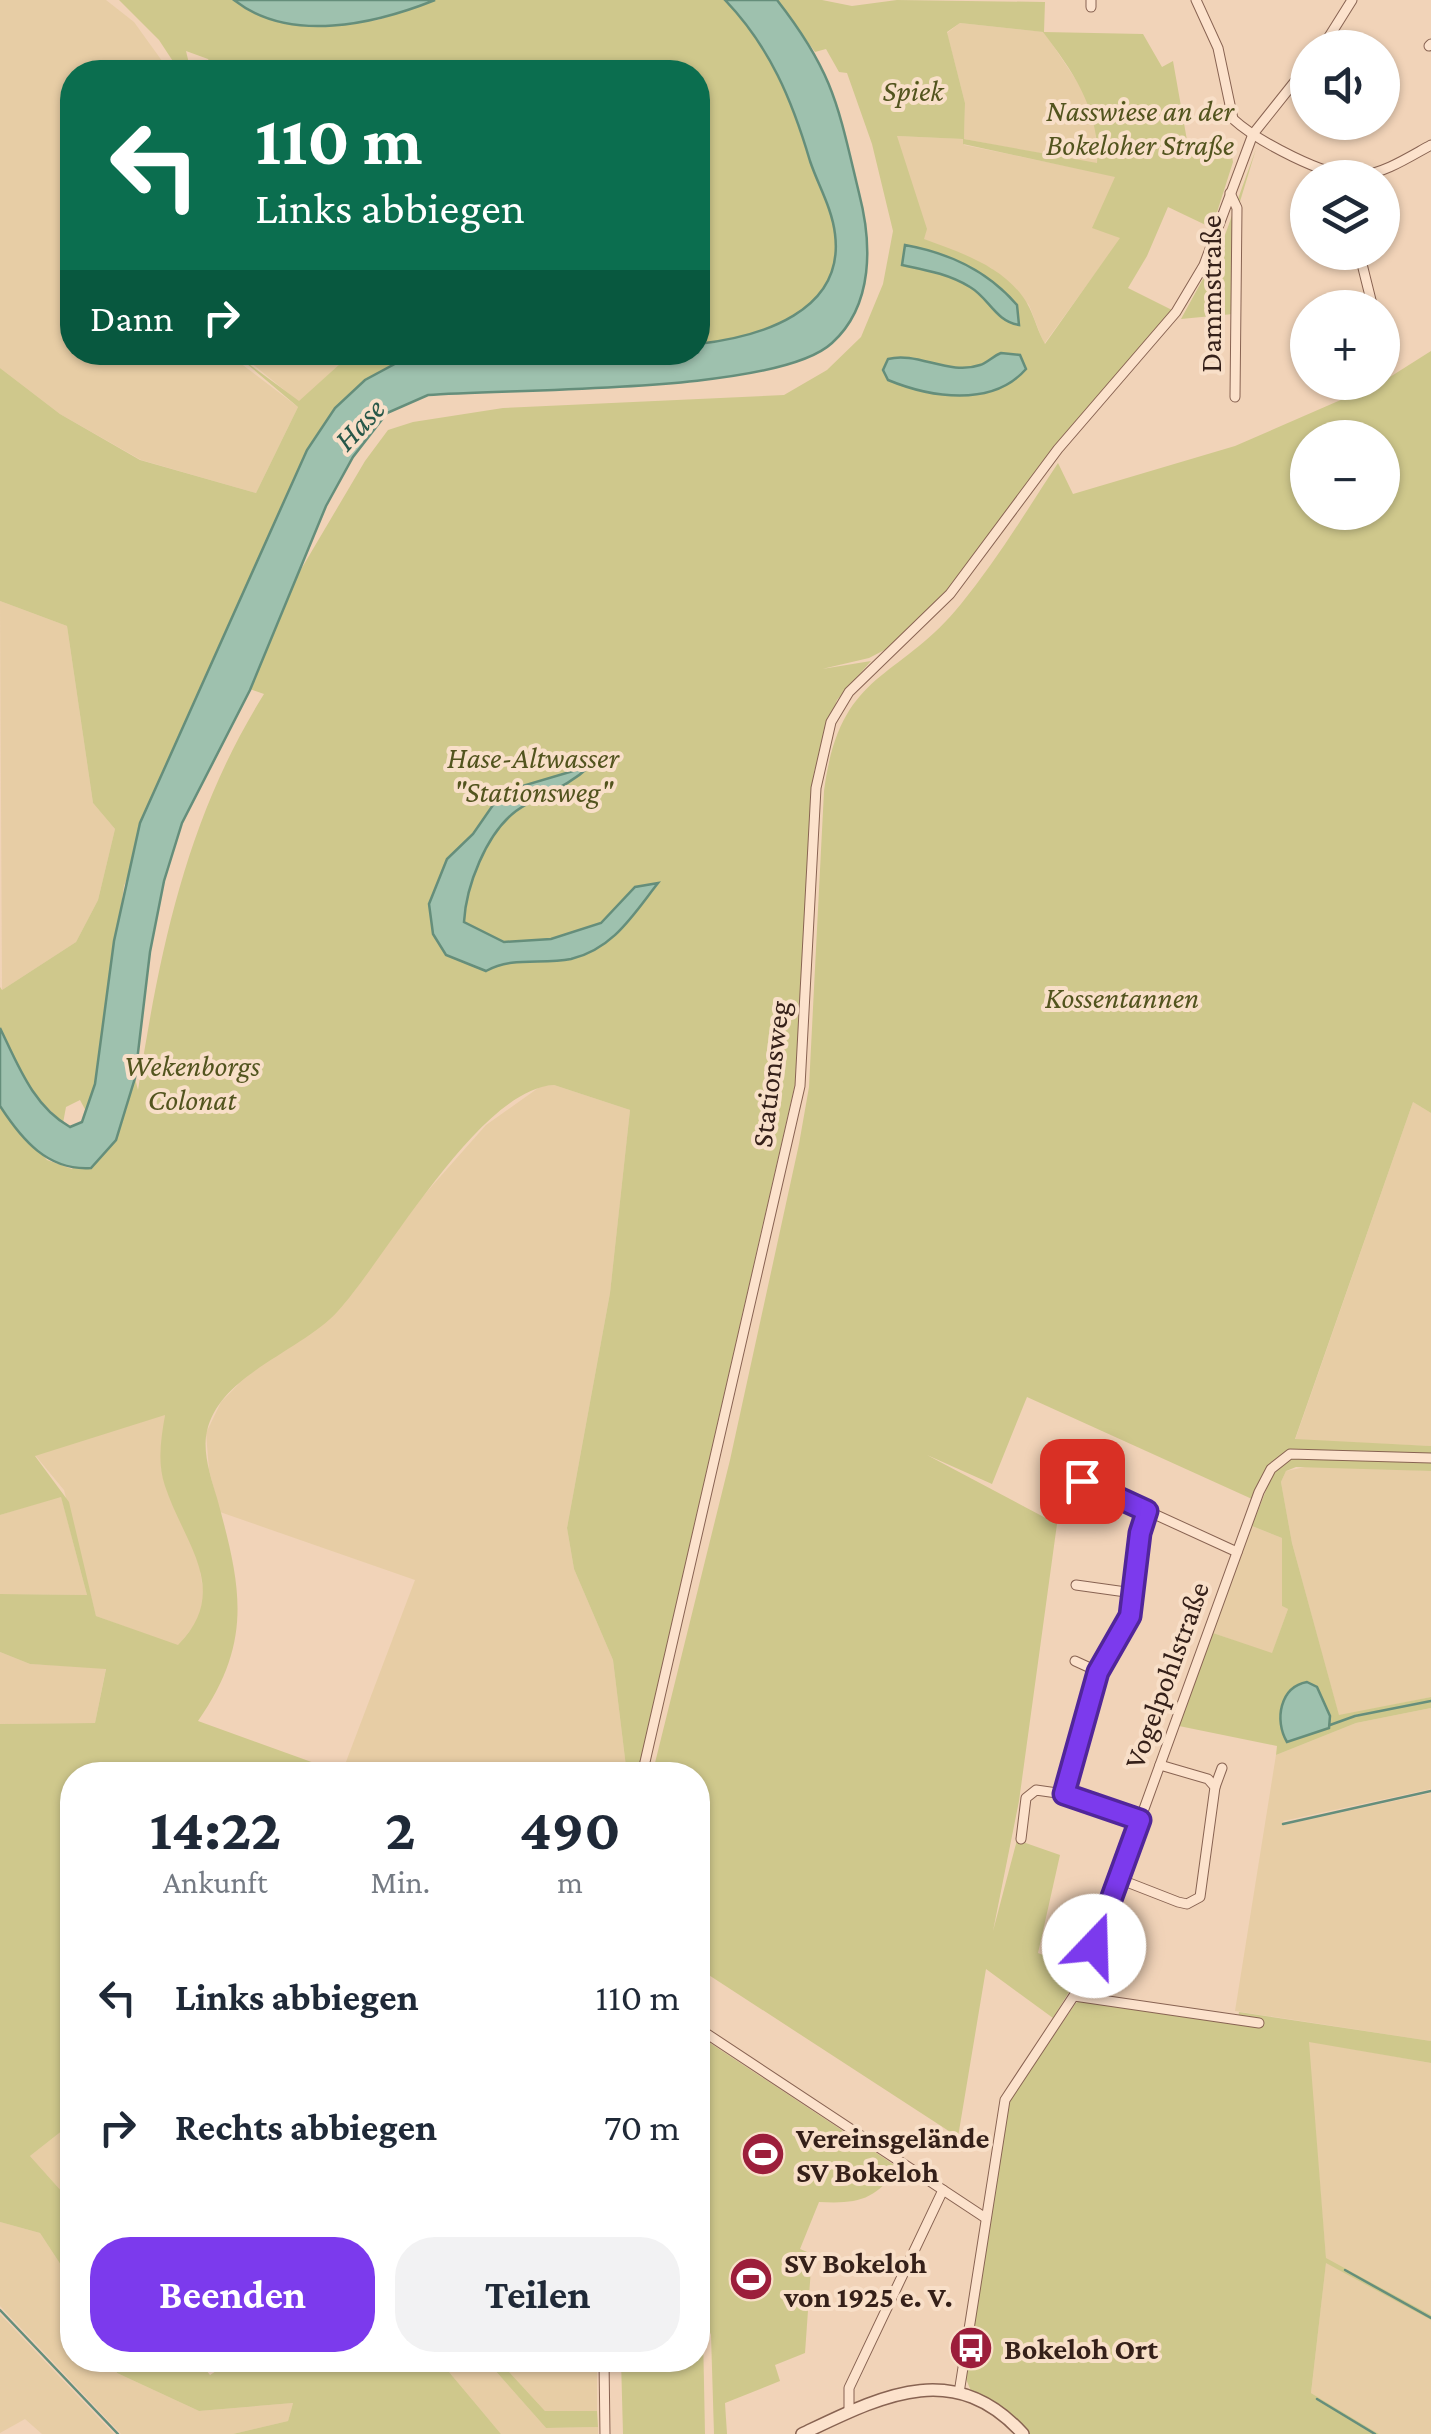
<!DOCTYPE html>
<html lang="de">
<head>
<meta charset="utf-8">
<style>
  :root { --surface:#fff; --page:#f2f2f3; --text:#1f2937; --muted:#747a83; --accent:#7c3aed }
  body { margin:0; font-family:"Crimson Pro",serif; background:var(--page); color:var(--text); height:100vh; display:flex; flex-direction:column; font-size:38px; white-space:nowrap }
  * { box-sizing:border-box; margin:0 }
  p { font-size:32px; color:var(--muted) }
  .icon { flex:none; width:55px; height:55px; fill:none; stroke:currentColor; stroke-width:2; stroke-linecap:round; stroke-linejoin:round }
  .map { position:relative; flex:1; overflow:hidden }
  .panel { position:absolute; left:60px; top:1762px; width:650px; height:610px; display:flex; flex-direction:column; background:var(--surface); border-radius:40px; box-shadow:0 2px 8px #0004 }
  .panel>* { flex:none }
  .hud { position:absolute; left:60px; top:60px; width:650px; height:305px; border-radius:40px; box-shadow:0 2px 8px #0004; background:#0b6e4f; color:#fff; overflow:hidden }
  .controls { position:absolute; left:1290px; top:30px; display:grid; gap:20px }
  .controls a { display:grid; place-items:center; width:110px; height:110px; border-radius:50%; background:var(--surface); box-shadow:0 2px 8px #0004; font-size:50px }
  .pin { position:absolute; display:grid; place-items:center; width:85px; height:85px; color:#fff; margin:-42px; border-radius:20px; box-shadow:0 5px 15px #0006 }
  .me { position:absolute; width:110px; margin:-55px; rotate:21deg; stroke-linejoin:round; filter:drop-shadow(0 0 8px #0008) }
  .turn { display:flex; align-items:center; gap:35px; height:210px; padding:0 30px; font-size:45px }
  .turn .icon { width:130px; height:130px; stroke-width:2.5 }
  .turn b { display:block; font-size:70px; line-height:85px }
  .then { display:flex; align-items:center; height:95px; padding:0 30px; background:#0003; gap:20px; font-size:38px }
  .eta { display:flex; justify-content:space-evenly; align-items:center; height:170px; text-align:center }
  .eta b { font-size:60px; font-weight:700; line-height:70px }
  .cta { display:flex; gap:20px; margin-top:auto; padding:20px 30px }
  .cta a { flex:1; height:115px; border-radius:40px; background:var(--accent); color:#fff; font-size:40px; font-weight:700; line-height:115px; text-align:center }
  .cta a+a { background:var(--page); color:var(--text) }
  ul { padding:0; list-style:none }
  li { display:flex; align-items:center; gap:30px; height:130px; padding:0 30px }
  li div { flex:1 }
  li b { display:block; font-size:38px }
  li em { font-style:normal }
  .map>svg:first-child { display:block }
</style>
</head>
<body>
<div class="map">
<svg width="1431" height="2434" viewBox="0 0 1431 2434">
  <rect width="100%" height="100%" fill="#f1d3b8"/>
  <!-- farmland -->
  <g fill="#e7cda5">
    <polygon points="0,0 106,0 134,22 170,72 72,72 72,352 227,353 298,407 256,493 141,460 60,414 0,368"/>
    <polygon points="960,23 1044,32 1086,95 1095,121 1097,164 964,139 964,145 1115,176 1121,238 1044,344 1029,305 991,268 923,239 896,136 964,139 965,103 947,33"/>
    <polygon points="239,353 352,353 299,402"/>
    <polygon points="0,601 67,626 93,803 115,829 98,900 76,942 2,990"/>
    <polygon points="554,1085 630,1110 610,1293 567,1528 574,1569 613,1660 627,1775 341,1775 415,1580 220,1512 209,1470 206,1433 221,1402 424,1195 486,1125 541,1086"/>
    <polygon points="1413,1102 1431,1113 1431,1446 1295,1440"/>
    <polygon points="165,1414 161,1468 199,1563 204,1597 202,1615 178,1646 96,1616 64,1490 35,1455"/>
    <polygon points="1315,1465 1431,1471 1431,1697 1339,1716 1292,1543 1281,1482 1286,1471"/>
    <polygon points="61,1496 87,1595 0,1594 0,1515"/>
    <polygon points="1252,1526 1282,1538 1282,1606 1288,1609 1272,1654 1213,1633"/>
    <polygon points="0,1652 30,1664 106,1668 95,1723 0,1724"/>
    <polygon points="1431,1708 1431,1789 1283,1821 1284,1825 1431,1793 1431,2041 1235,2011 1276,1755 1356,1723"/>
    <polygon points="1308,2041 1431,2063 1431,2315 1326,2259"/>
    <polygon points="72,2123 72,2203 30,2156"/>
    <polygon points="0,2222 40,2233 72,2282 72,2360 115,2360 117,2373 199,2411 293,2403 288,2421 233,2434 121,2434 0,2306"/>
    <polygon points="1326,2262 1431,2320 1431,2434 1379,2434 1311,2393"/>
    <polygon points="0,2314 114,2434 42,2434 25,2419 0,2433"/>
    <polygon points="439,2360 486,2360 546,2428 598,2427 598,2434 501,2434"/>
    <polygon points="498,2360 597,2360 597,2411 545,2411"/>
  </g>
  <!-- green -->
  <g fill="#cfc88c" fill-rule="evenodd">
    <path d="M 119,0 L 234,0 L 245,9 L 320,26 L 378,20 L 435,0 L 725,0 C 770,47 791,100 810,161 C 818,185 832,208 835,234 C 845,312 760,337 698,344 L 698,72 L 216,72 L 208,59 L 186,51 L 191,72 L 180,72 L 159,40 Z"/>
    <path d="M 777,0 L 822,0 L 852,6 L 897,0 L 1045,2 L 1044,32 L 1143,34 L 1162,67 L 1173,61 L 1188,146 L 1229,141 L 1233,162 L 1212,228 L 1168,207 L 1147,256 L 1128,288 L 1172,310 L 1053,447 L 949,589 L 896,644 L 869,658 L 822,669 L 871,661 L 837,700 L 814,772 L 795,1084 L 637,1775 L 627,1775 L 613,1660 L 574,1569 L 567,1528 L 610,1293 L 630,1110 L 554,1085 C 479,1089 387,1257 338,1311 C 302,1351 220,1374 207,1431 C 202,1452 211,1478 217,1498 C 241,1586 254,1641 198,1721 L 342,1773 L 72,1775 L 72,2123 L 30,2156 L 72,2203 L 72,2282 L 40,2233 L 0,2222 L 0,1724 L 95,1723 L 106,1669 L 30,1664 L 0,1652 L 0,1594 L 87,1595 L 61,1497 L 0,1515 L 0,1106 L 47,1160 L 72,1169 L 126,1111 L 135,1078 L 138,1090 C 160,950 186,819 264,694 L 250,689 L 290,588 L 365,461 L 388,430 L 413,422 L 503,408 L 784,395 L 827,370 L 861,337 L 883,284 L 893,231 L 872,144 L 847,73 L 839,72 L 826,49 L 815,52 ZM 960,23 L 1043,32 C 1074,73 1100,110 1097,163 L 964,139 L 965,103 L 947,32 ZM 897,136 L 963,139 L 963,144 L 1115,177 L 1092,228 L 1120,238 L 1045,344 C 1038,332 1035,319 1029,307 C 1009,268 962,253 924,239 L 927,229 ZM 165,1415 C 161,1439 157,1462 165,1486 C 184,1544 232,1590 178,1645 L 96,1616 L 69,1502 L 35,1456 Z"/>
    <polygon points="1256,149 1238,208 1233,314 1181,319 1221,246"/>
    <path d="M 1431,351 L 1431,1113 L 1413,1102 L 1295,1439 L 1431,1446 L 1431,1457 L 1290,1453 L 1252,1499 L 1027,1397 L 992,1484 L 927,1455 L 1057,1524 L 1019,1801 L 993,1931 L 1017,1840 L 1060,1855 L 1038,1953 L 1056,1960 L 1078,1977 L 1053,2018 L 986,1969 L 958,2137 L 698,1968 L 698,1775 L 652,1775 L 730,1460 L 799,1144 L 809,1087 L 824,791 C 840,669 897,683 961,604 C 997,560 1027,510 1058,463 L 1073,494 L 1235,446 L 1382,382 ZM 1308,438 L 1382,438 L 1382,512 L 1308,512 Z"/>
    <polygon points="234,353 299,401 352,353 490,353 404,359 335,408 307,450 192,709 124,886 95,1084 87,1113 80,1100 66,1107 63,1123 31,1091 0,1028 0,987 2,990 76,942 98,900 115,829 93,803 67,626 0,601 0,368 60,414 140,460 256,493 298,407"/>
    <polygon points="1291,1456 1431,1460 1431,1471 1296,1467 1286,1471 1281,1482 1292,1543 1339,1715 1431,1697 1431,1708 1356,1723 1276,1755 1277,1746 1179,1726 1213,1633 1272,1653 1288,1609 1282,1606 1282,1538 1252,1526 1272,1475"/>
    <polygon points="1087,1998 1238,2020 1239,2012 1431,2041 1431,2063 1309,2042 1326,2258 1431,2315 1431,2320 1326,2263 1311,2393 1379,2434 1026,2434 971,2391 966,2379 1009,2101 1076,2003"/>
    <path d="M 698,2035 L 899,2168 C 874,2200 859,2204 819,2202 L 800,2249 L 812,2254 L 805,2353 L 775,2365 L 780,2381 L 725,2403 L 727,2434 L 714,2434 L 711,2335 L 698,2300 Z"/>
    <polygon points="698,2333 703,2333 705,2434 623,2434 621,2360 698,2360"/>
    <polygon points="115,2360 198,2360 210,2375 233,2360 439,2360 501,2434 233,2434 288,2421 293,2403 199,2411 117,2373"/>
    <polygon points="486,2360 498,2360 545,2411 597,2411 598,2427 546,2428"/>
  </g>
  <!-- water -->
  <g fill="#9ec1ae" stroke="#658e7b" stroke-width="2.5">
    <path d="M 234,0 L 435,0 C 375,24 290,44 234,0 Z"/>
    <path d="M 725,0 L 777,0 C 834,73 838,106 859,193 C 872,243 874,305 832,343 C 777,394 514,388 428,395 L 387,413 L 353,457 L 326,506 L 250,690 L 182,823 L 164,881 L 150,952 L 135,1078 L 116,1140 L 91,1168 C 48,1171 22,1140 0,1106 L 0,1028 C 18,1065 33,1106 70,1127 L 82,1122 L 95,1084 L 114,941 L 140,823 L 307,450 L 335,408 L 365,380 L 404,359 L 490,353 L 698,352 L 698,344 C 760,337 845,312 835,234 C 832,208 818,185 810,161 C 792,100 770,47 725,0 Z"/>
    <path d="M 905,245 C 949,253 987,270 1017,305 L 1019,325 C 995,321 989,298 970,287 C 949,274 926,270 902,265 Z"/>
    <path d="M 1001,353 L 1020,355 L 1026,369 C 992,408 929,397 888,380 L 883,370 L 888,359 C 917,351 949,376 980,365 C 987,363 993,356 1001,353 Z"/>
    <path d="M 590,766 C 563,791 540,793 516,811 C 486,834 466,886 464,922 L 504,942 L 551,939 L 601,923 L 635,887 L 658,883 C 633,915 613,949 571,959 C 541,965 514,956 486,971 L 446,955 L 433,934 L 429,904 L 447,859 L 473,834 L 502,792 Z"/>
    <path d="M 1307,1682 L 1317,1687 L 1330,1716 L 1329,1728 L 1287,1742 C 1274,1720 1280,1687 1307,1682 Z"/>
  </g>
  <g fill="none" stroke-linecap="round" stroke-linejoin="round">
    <!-- stream -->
    <g stroke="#658e7b" stroke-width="2.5">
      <polyline points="1330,1725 1355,1716 1431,1701"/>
      <polyline points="1283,1824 1431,1791"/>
      <polyline points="1345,2270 1431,2318"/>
      <polyline points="0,2310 118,2434"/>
      <polyline points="1317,2399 1375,2434"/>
    </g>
    <!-- minor casing -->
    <g stroke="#886352" stroke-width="11">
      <g id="minor">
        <polyline points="1091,0 1091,7"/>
        <path d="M 1196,0 L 1218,48 L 1233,119 C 1256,140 1327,179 1359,176 C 1385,173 1409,157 1431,145"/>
        <polyline points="1429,46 1431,44"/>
        <polyline points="1322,48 1352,0"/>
        <polyline points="1230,193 1237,208 1235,397"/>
        <polyline points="1359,252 1373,308"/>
        <polyline points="1382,328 1387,335"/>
        <polyline points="1082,1481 1237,1552"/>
        <polyline points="1076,1585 1133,1593"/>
        <polyline points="1075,1661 1099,1672"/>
        <polyline points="642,1775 800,1086 816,788 831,722 849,692 950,594 1058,449 1176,312 1204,265 1253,134 1308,65"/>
        <polyline points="1215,1787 1222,1768"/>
        <polyline points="1064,1794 1099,1672 1130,1617 1147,1511"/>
        <polyline points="1021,1839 1026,1798 1036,1790 1064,1794 1140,1820"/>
        <polyline points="1119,1879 1178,1902 1187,1904 1200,1897 1215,1787 1208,1779 1160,1765"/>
        <polyline points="1074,1996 1259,2023"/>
        <polyline points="698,2028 984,2217"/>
        <polyline points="604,2360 605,2434"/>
        <polyline points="959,2393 1005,2100 1079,1988 1259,1492 1271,1469 1290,1454 1431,1458"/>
        <polyline points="849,2412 849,2388 943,2190"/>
      </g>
    </g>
    <!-- tertiary casing -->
    <g stroke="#886352" stroke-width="14">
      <path id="tertiary" d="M 802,2434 C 880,2397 953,2357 1023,2434"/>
    </g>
    <!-- minor -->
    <use href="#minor" stroke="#fce2cc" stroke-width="9"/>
    <!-- tertiary -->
    <use href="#tertiary" stroke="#fce2cc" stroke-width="11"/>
  </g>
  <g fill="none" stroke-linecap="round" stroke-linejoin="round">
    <!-- route casing -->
    <g stroke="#51269a" stroke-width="25">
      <polyline id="route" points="1082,1481 1147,1511 1140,1533 1130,1616 1098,1672 1064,1794 1140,1820 1094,1946"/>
    </g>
    <!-- route -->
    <use href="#route" stroke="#7c3aed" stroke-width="18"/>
  </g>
  <!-- icons -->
  <defs>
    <g id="stadium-disc" transform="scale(2.25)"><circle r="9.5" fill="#9c1e3b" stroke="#f8dfc8"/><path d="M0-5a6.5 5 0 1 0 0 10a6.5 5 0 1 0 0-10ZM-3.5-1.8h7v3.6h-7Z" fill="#fff"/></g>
    <g id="bus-disc" transform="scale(2.25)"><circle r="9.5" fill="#9c1e3b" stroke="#f8dfc8"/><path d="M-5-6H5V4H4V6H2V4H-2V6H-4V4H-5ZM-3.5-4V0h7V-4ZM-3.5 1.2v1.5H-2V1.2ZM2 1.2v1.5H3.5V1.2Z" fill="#fff"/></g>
  </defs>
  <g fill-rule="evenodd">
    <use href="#stadium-disc" x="763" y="2154"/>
    <use href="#stadium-disc" x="751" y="2279"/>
    <use href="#bus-disc" x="971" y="2348"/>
  </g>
  <g text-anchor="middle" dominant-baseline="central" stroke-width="8" stroke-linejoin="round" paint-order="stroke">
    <!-- park labels -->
    <g font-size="30" font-style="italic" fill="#52541e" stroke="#f8dfc8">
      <text x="913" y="90">Spiek</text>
      <text x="1140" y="110">Nasswiese an der<tspan x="1140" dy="34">Bokeloher Straße</tspan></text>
      <text x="533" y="757">Hase-Altwasser<tspan x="533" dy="34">"Stationsweg"</tspan></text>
      <text x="1122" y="997">Kossentannen</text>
      <text x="192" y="1065">Wekenborgs<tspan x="192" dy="34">Colonat</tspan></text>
    </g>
    <!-- street labels -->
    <g font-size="30" fill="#352019" stroke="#f8dfc8">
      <text transform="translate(1210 294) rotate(-90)">Dammstraße</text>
      <text transform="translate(770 1074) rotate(-83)">Stationsweg</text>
      <text transform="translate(1166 1675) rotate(-70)">Vogelpohlstraße</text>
    </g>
    <!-- poi labels -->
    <g font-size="30" font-weight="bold" fill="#352019" stroke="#f8dfc8" text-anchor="start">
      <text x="796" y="2137">Vereinsgelände<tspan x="796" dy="34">SV Bokeloh</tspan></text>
      <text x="784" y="2262">SV Bokeloh<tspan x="784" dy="34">von 1925 e. V.</tspan></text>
      <text x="1004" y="2348">Bokeloh Ort</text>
    </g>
    <!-- water labels -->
    <g font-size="32" font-style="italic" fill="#275749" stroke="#f8dfc8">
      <text transform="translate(359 424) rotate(-47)">Hase</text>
    </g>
  </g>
</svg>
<div class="controls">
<a><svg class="icon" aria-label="sound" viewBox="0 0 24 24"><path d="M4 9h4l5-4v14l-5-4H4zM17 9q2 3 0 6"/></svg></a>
<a><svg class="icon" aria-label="layers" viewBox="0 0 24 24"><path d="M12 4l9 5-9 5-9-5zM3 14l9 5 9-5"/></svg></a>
<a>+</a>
<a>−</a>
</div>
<div class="pin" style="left:1082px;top:1481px;background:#d93025"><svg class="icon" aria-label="arrive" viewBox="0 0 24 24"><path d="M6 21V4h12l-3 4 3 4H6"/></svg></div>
<svg class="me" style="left:1094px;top:1946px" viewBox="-20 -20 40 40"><circle r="19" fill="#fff"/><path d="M0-13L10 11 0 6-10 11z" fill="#7c3aed"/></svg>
<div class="hud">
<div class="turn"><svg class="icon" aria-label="left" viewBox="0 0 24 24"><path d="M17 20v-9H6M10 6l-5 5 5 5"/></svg><div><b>110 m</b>Links abbiegen</div></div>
<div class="then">Dann<svg class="icon" aria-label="right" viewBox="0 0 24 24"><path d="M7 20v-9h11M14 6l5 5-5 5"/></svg></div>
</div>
<section class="panel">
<div class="eta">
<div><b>14:22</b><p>Ankunft</p></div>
<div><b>2</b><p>Min.</p></div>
<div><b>490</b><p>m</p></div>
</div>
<ul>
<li><svg class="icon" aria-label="left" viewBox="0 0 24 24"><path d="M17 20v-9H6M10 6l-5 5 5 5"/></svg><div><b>Links abbiegen</b></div><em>110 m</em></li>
<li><svg class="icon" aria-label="right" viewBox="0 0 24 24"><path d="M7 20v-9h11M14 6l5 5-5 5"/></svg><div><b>Rechts abbiegen</b></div><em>70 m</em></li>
</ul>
<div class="cta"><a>Beenden</a><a>Teilen</a></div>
</section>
</div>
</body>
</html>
